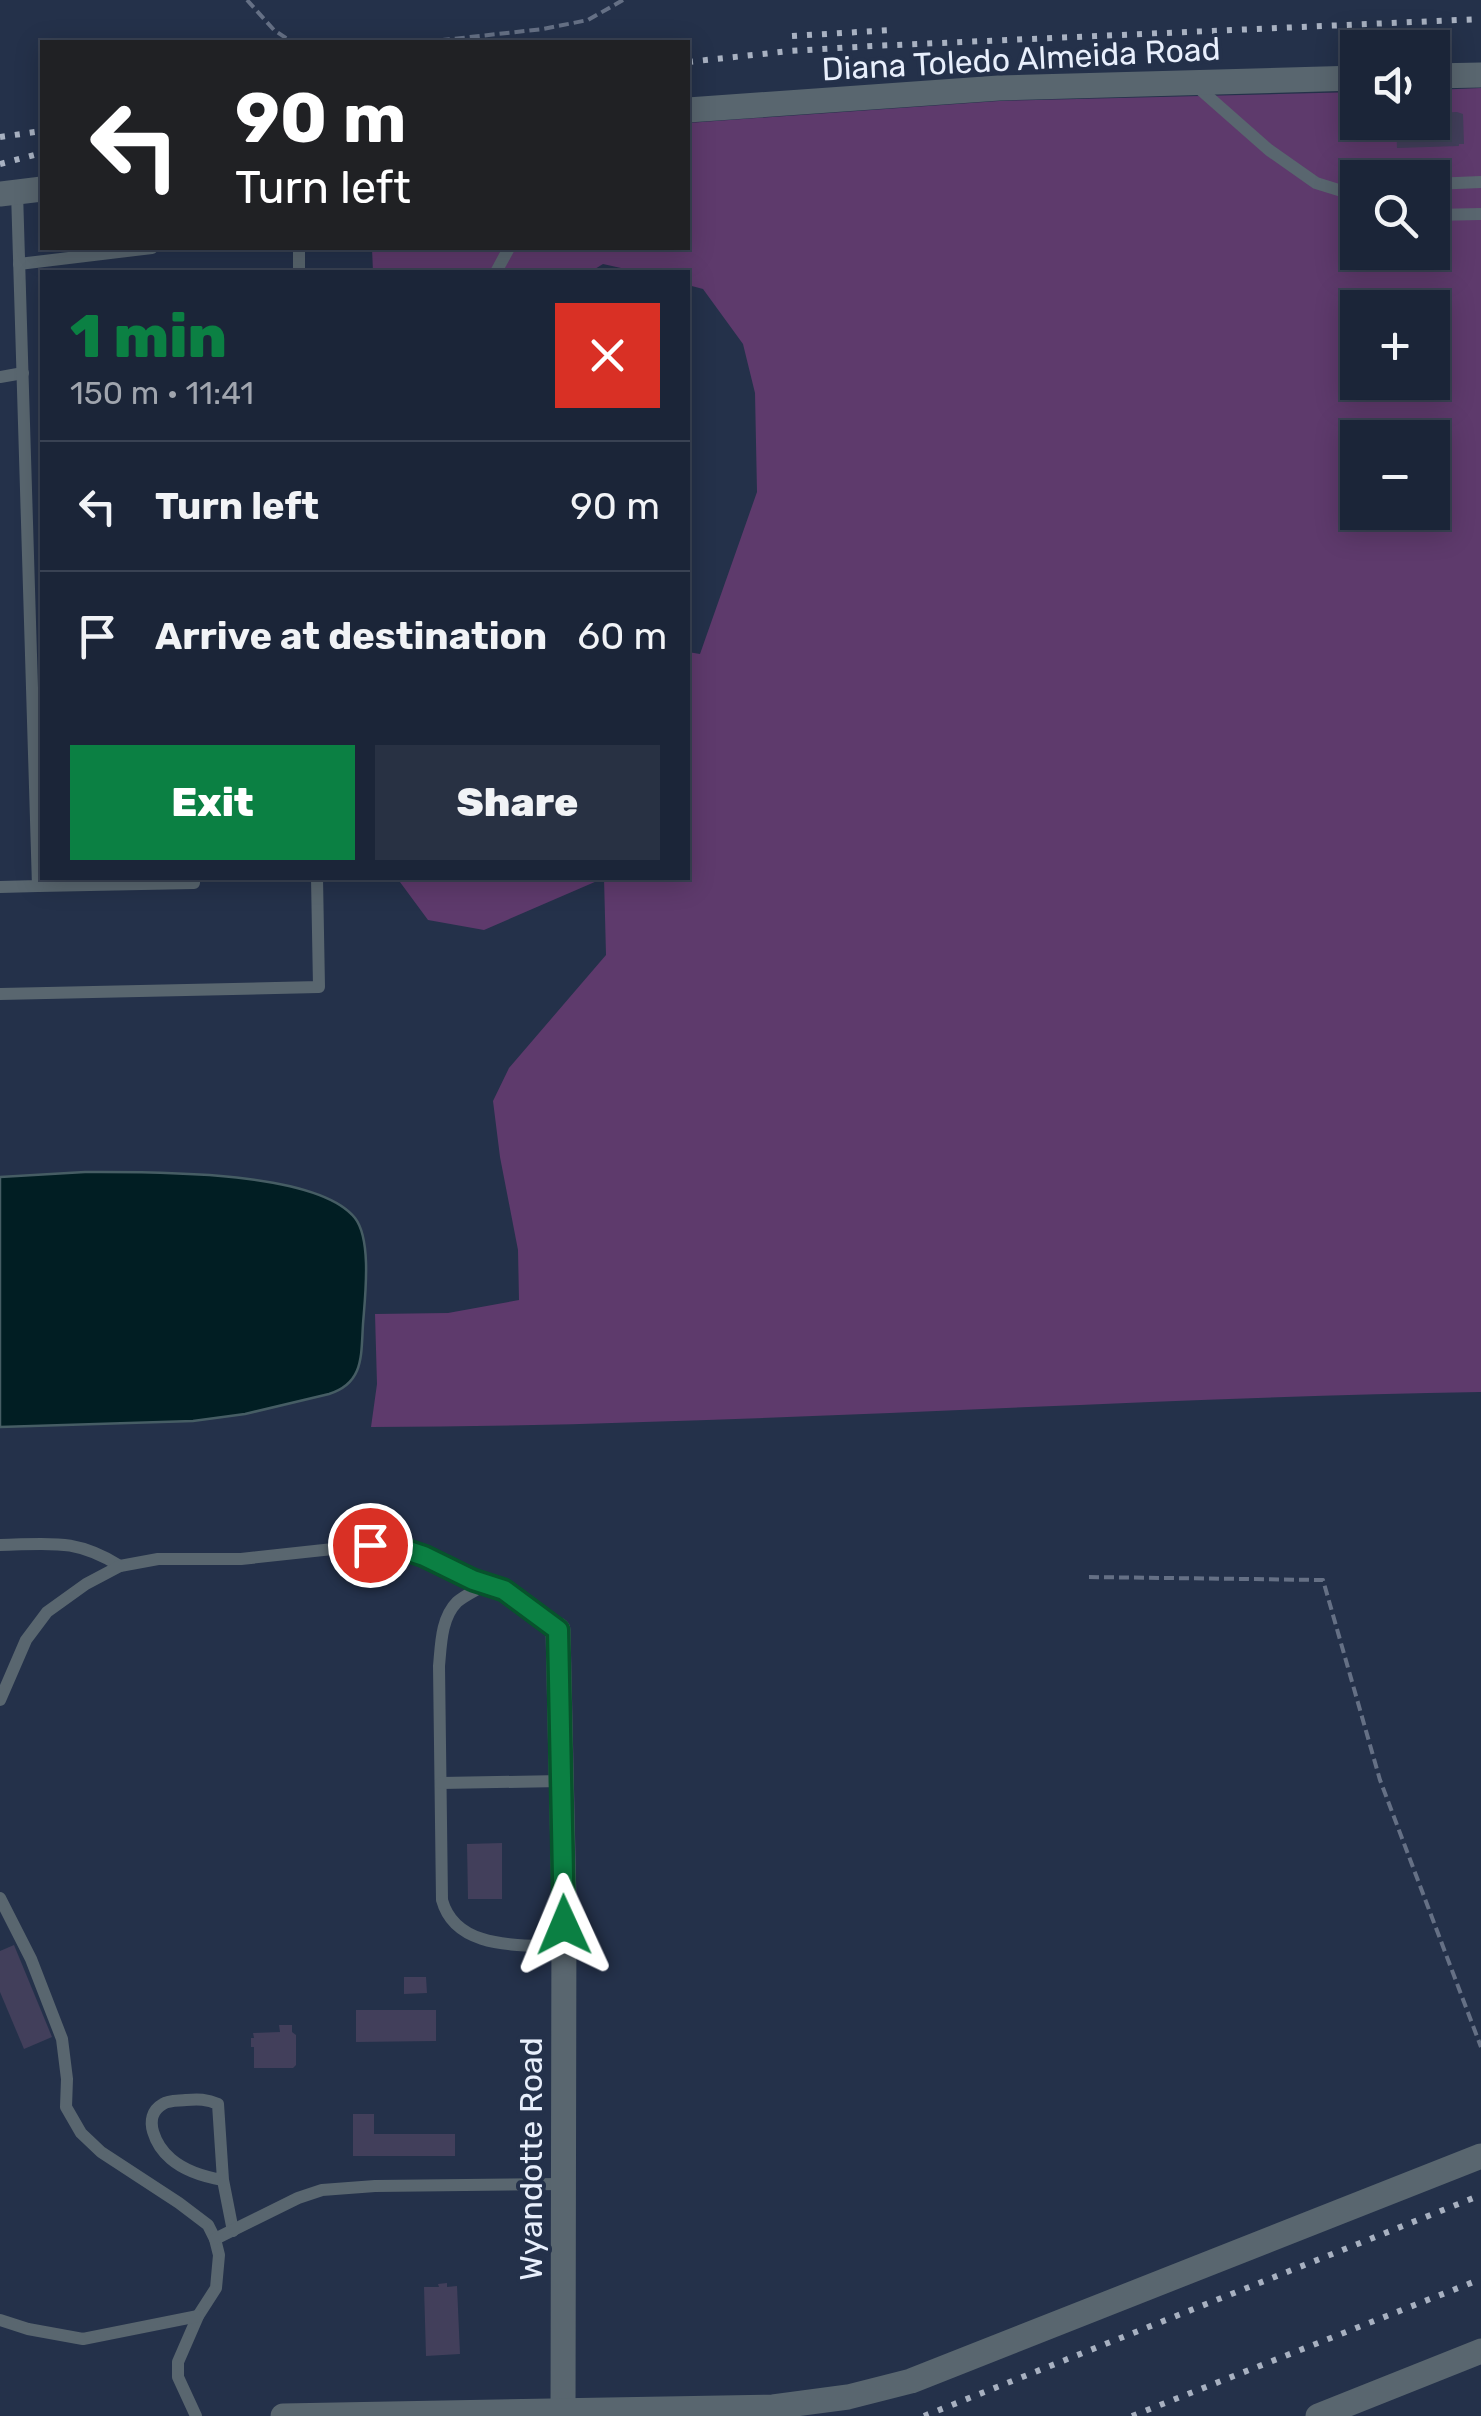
<!DOCTYPE html>
<html lang="en">
<head>
<meta charset="utf-8">
<style>
  :root { --surface:#1b2538; --page:#283143; --text:#f1f3f6; --muted:#a0a5ae; --line:#394253; --accent:#0b8043 }
  body { margin:0; font-family:Rubik,sans-serif; background:var(--page); color:var(--text); height:100vh; display:flex; flex-direction:column; font-size:38px; white-space:nowrap }
  * { box-sizing:border-box; margin:0 }
  p { font-size:32px; color:var(--muted) }
  .icon { flex:none; width:55px; height:55px; fill:none; stroke:currentColor; stroke-width:2; stroke-linecap:round; stroke-linejoin:round }
  .map { position:relative; flex:1; overflow:hidden }
  .details { position:absolute; left:40px; top:270px; width:650px; height:610px; display:flex; flex-direction:column; background:var(--surface); border-radius:0px; box-shadow:0 5px 25px #0003,0 0 0 2px var(--line) }
  .details>* { flex:none }
  .hud { position:absolute; left:40px; top:40px; width:650px; height:210px; border-radius:0px; box-shadow:0 5px 25px #0003,0 0 0 2px var(--line); background:#202124; color:#fff; overflow:hidden }
  .buttons { position:absolute; left:1340px; top:30px; display:grid; gap:20px }
  .buttons a { display:grid; place-items:center; width:110px; height:110px; border-radius:0px; background:var(--surface); box-shadow:0 5px 25px #0003,0 0 0 2px var(--line); font-size:50px }
  .pin { position:absolute; display:grid; place-items:center; width:85px; height:85px; color:#fff; margin:-42px; border:5px solid #fff; border-radius:50%; box-shadow:0 2px 10px #0007 }
  .me { position:absolute; width:110px; margin:-55px; rotate:359deg; stroke-linejoin:round; filter:drop-shadow(0 0 8px #0008) }
  .turn { display:flex; align-items:center; gap:35px; height:210px; padding:0 30px; font-size:45px }
  .turn .icon { width:130px; height:130px; stroke-width:2.5 }
  .turn b { display:block; font-size:70px; line-height:85px }
  .round { display:grid; place-items:center; flex:none; width:105px; height:105px; border-radius:0px; background:var(--page) }
  .overview { display:flex; align-items:center; justify-content:space-between; height:170px; padding:0 30px }
  h1 { font-size:60px; font-weight:800; line-height:75px; color:var(--accent) }
  .action { display:flex; gap:20px; margin-top:auto; padding:20px 30px }
  .action a { flex:1; height:115px; border-radius:0px; background:var(--accent); color:#fff; font-size:40px; font-weight:800; line-height:115px; text-align:center }
  .action a+a { background:var(--page); color:var(--text) }
  ul { padding:0; list-style:none }
  li { display:flex; align-items:center; gap:30px; height:130px; padding:0 30px; border-top:2px solid var(--line) }
  li div { flex:1 }
  li b { display:block; font-size:38px }
  li em { font-style:normal }
  .map>svg:first-child { display:block }
</style>
</head>
<body>
<div class="map">
<svg width="1481" height="2416" viewBox="0 0 1481 2416">
  <rect width="100%" height="100%" fill="#24314a"/>
  <!-- green -->
  <path fill="#5e3a6c" fill-rule="evenodd" d="M 1481,88 L 1481,1392 C 1111,1398 741,1426 371,1427 L 377,1384 L 375,1314 L 448,1313 L 519,1300 L 518,1250 L 500,1157 L 493,1101 L 509,1068 L 606,955 L 604,878 L 484,930 L 428,920 L 397,878 L 688,878 L 688,652 L 700,654 L 757,492 L 755,393 L 743,344 L 703,289 L 688,285 L 688,272 L 639,272 L 603,264 L 590,272 L 373,272 L 372,248 L 688,248 L 688,123 L 999,101 L 1357,92 L 1358,122 L 1432,122 L 1433,90 ZM 1358,178 L 1432,178 L 1432,252 L 1358,252 ZM 1358,308 L 1432,308 L 1432,382 L 1358,382 ZM 1358,438 L 1432,438 L 1432,512 L 1358,512 Z"/>
  <!-- water -->
  <path fill="#011e23" stroke="#465d64" stroke-width="2.5" d="M 85,1172 C 146,1172 316,1169 355,1218 C 372,1240 365,1297 363,1324 C 361,1356 364,1383 329,1394 L 245,1414 L 193,1421 L 0,1427 L 0,1177 Z"/>
  <!-- building -->
  <g fill="#423f5b">
    <polygon points="1457,112 1463,114 1464,144 1459,144 1459,146 1397,148 1396,122 1432,122 1432,113"/>
    <polygon points="502,1843 502,1899 468,1899 467,1844"/>
    <polygon points="14,1945 52,2037 24,2049 0,1992 0,1951"/>
    <polygon points="404,1977 426,1977 427,1993 404,1994"/>
    <polygon points="356,2010 436,2010 436,2041 356,2042"/>
    <polygon points="279,2025 292,2025 292,2032 296,2035 296,2065 293,2068 254,2068 254,2047 251,2047 251,2038 254,2038 253,2033 280,2032"/>
    <polygon points="353,2114 374,2114 374,2134 455,2134 455,2156 353,2156"/>
    <polygon points="447,2283 447,2287 457,2286 460,2354 426,2356 424,2287 439,2287 438,2284"/>
  </g>
  <g fill="none" stroke-linecap="round" stroke-linejoin="round">
    <!-- path -->
    <g stroke="#657085" stroke-width="4" stroke-dasharray="10 5" stroke-linecap="butt">
      <polyline points="247,0 274,30 292,42"/>
      <polyline points="425,42 543,29 588,20 623,0"/>
      <polyline points="1089,1577 1323,1580 1380,1780 1481,2047"/>
    </g>
    <!-- service -->
    <g stroke="#59666f" stroke-width="12">
      <polyline points="1194,84 1269,150 1316,183 1358,196"/>
      <polyline points="1432,184 1481,182"/>
      <polyline points="1432,215 1481,214"/>
      <polyline points="299,248 299,272"/>
      <polyline points="19,264 152,248"/>
      <polyline points="496,272 509,248"/>
      <polyline points="0,377 23,373"/>
      <polyline points="38,886 194,883 194,878"/>
      <polyline points="0,887 38,886 17,192"/>
      <polyline points="0,994 319,987 317,878"/>
      <path d="M 0,1545 C 51,1544 75,1538 120,1566"/>
      <path d="M 486,1584 C 477,1590 465,1595 457,1602 C 441,1618 441,1645 439,1666 L 442,1900 C 456,1951 521,1944 563,1947"/>
      <polyline points="0,1700 26,1640 47,1612 86,1584 120,1566 158,1559 241,1559 370,1545 403,1549 424,1556 473,1580 504,1590 558,1630"/>
      <polyline points="441,1783 561,1781"/>
      <polyline points="0,1898 31,1959 62,2039 67,2079 66,2107 81,2133 101,2152 179,2203 208,2225 215,2239 219,2255 216,2288 198,2316 178,2362 178,2377 196,2416"/>
      <path d="M 223,2180 C 205,2177 185,2171 171,2159 C 157,2147 140,2117 163,2104 C 169,2100 179,2101 186,2100 C 198,2099 207,2099 218,2104 L 223,2180 L 233,2231"/>
      <polyline points="215,2239 298,2198 322,2190 375,2186 563,2184"/>
      <polyline points="0,2320 28,2329 83,2339 198,2316"/>
    </g>
    <!-- minor -->
    <g stroke="#59666f" stroke-width="25">
      <polyline points="1432,76 1481,75"/>
      <polyline points="688,110 999,88 1358,78"/>
      <polyline points="0,194 42,189"/>
      <polyline points="558,1630 564,1902 563,2416"/>
      <polyline points="283,2416 773,2407 848,2397 911,2381 1481,2156"/>
      <polyline points="1318,2416 1481,2351"/>
    </g>
    <!-- rail -->
    <g stroke="#a8b1c1" stroke-width="6" stroke-dasharray="5 10" stroke-linecap="butt">
      <polyline points="792,36 892,30"/>
      <polyline points="688,62 790,51 872,46 1481,19"/>
      <polyline points="0,137 42,131"/>
      <polyline points="0,164 42,153"/>
      <polyline points="924,2416 1481,2195"/>
      <polyline points="1132,2416 1481,2279"/>
    </g>
  </g>
  <g fill="none" stroke-linecap="round" stroke-linejoin="round">
    <!-- route casing -->
    <g stroke="#07532c" stroke-width="25">
      <polyline id="route" points="370,1545 403,1549 424,1556 473,1580 504,1590 558,1630 564,1925"/>
    </g>
    <!-- route -->
    <use href="#route" stroke="#0b8043" stroke-width="18"/>
  </g>
  <g text-anchor="middle" dominant-baseline="central" stroke-width="8" stroke-linejoin="round" paint-order="stroke">
    <!-- street labels -->
    <g font-size="32" fill="#e8effc" stroke="#24314a">
      <text transform="translate(1021 59) rotate(-3)">Diana Toledo Almeida Road</text>
      <text transform="translate(531 2159) rotate(-90)">Wyandotte Road</text>
    </g>
  </g>
</svg>
<div class="buttons">
<a><svg class="icon" aria-label="sound" viewBox="0 0 24 24"><path d="M4 9h4l5-4v14l-5-4H4zM17 9q2 3 0 6"/></svg></a>
<a><svg class="icon" aria-label="search" viewBox="0 0 24 24"><circle cx="10" cy="10" r="6"/><path d="M15 15l6 6"/></svg></a>
<a>+</a>
<a>−</a>
</div>
<div class="pin" style="left:370px;top:1545px;background:#d93025"><svg class="icon" aria-label="arrive" viewBox="0 0 24 24"><path d="M6 21V4h12l-3 4 3 4H6"/></svg></div>
<svg class="me" style="left:564px;top:1925px" viewBox="-20 -20 40 40"><path d="M0-17L14 15 0 8-14 15z" fill="#0b8043" stroke="#fff" stroke-width="4"/></svg>
<div class="hud">
<div class="turn"><svg class="icon" aria-label="left" viewBox="0 0 24 24"><path d="M17 20v-9H6M10 6l-5 5 5 5"/></svg><div><b>90 m</b>Turn left</div></div>
</div>
<section class="details">
<div class="overview"><div><h1>1 min</h1><p>150 m · 11:41</p></div><a class="round" style="background:#d93025;color:#fff"><svg class="icon" aria-label="close" viewBox="0 0 24 24"><path d="M6 6l12 12M18 6L6 18"/></svg></a></div>
<ul>
<li><svg class="icon" aria-label="left" viewBox="0 0 24 24"><path d="M17 20v-9H6M10 6l-5 5 5 5"/></svg><div><b>Turn left</b></div><em>90 m</em></li>
<li><svg class="icon" aria-label="arrive" viewBox="0 0 24 24"><path d="M6 21V4h12l-3 4 3 4H6"/></svg><div><b>Arrive at destination</b></div><em>60 m</em></li>
</ul>
<div class="action"><a>Exit</a><a>Share</a></div>
</section>
</div>
</body>
</html>
